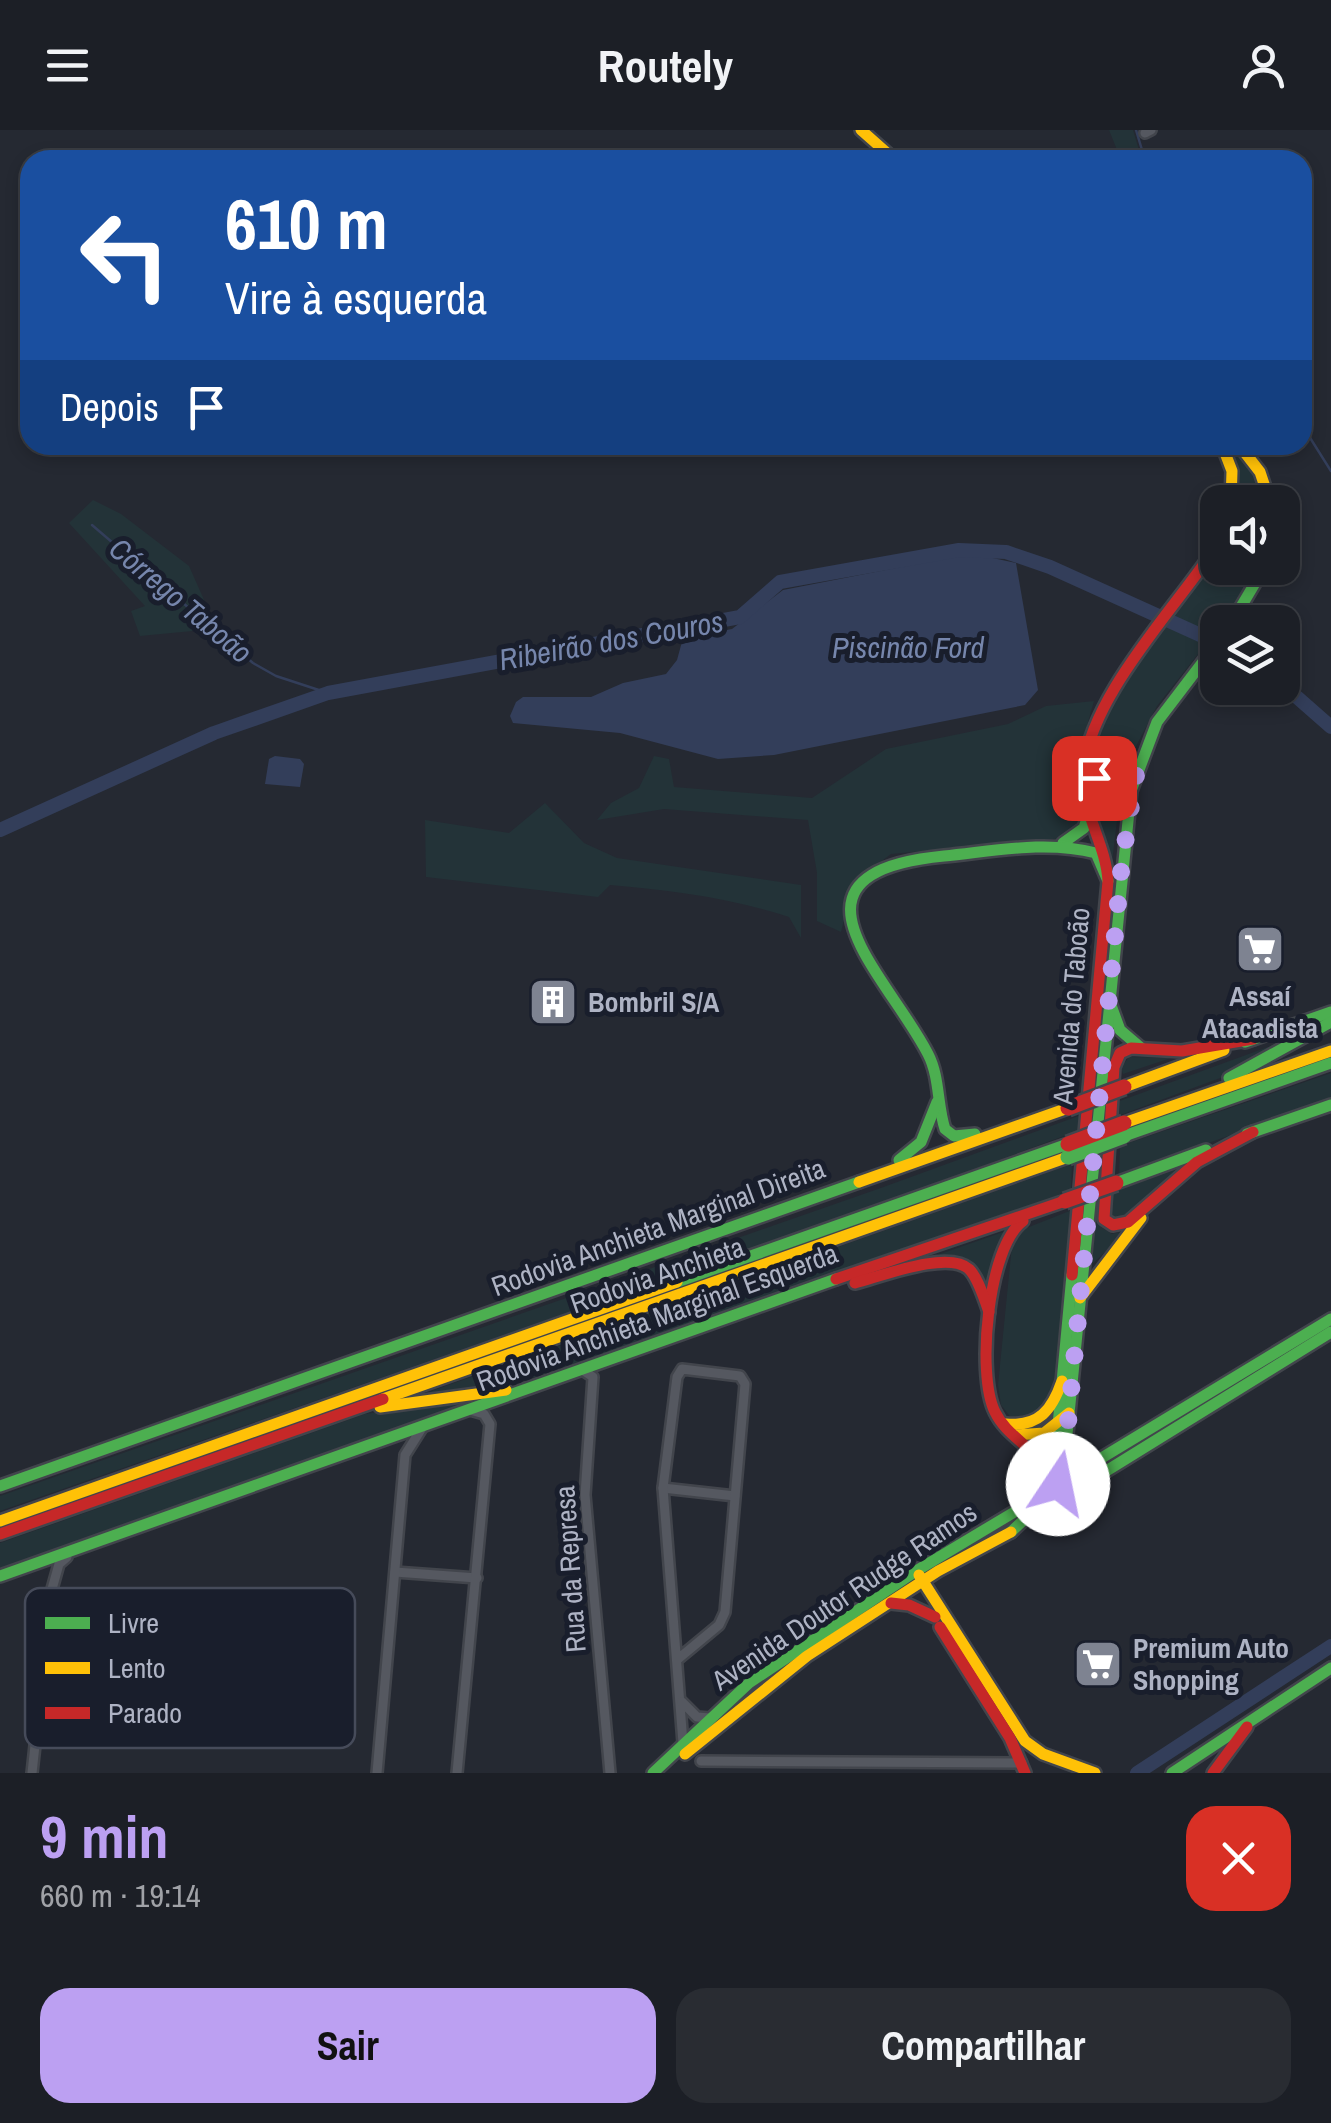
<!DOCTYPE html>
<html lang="pt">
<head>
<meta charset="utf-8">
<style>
  :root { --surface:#1c1f26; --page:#292c32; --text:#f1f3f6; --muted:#a0a2a7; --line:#3a3d43; --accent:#bca0f2 }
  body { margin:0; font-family:"Archivo Narrow",sans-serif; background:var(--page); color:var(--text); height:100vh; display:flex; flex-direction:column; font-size:38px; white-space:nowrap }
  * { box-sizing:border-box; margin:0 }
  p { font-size:32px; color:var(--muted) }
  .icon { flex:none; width:55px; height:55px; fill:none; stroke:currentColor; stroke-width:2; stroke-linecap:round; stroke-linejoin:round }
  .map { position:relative; height:1643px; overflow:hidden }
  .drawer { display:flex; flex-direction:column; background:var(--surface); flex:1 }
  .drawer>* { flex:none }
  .top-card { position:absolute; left:20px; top:20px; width:1292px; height:305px; border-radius:30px; box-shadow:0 5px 15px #0003,0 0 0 2px var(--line); background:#1a4fa0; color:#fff; overflow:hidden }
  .tools { position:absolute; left:1200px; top:355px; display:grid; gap:20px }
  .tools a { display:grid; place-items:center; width:100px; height:100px; border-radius:20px; background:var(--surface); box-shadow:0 5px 15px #0003,0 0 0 2px var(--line); font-size:50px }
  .pin { position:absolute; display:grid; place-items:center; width:85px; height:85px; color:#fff; margin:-42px; border-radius:20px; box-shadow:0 5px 15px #0006 }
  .me { position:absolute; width:110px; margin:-55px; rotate:11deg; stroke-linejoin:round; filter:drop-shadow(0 0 8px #0008) }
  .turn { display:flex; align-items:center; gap:35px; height:210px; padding:0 40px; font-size:45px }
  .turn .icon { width:130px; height:130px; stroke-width:2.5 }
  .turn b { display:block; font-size:70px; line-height:85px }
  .then { display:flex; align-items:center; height:95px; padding:0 40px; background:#0003; gap:20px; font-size:38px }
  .round { display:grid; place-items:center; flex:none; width:105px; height:105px; border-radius:30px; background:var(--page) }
  .headline { display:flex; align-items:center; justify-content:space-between; height:170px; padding:0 40px }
  h1 { font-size:60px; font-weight:700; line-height:75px; color:var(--accent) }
  .primary-button { display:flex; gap:20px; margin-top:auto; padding:20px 40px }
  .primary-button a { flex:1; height:115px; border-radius:30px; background:var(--accent); color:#111; font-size:40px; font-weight:700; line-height:115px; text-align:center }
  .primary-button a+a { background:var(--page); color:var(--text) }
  header { display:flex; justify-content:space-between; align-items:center; height:130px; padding:0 40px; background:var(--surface); font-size:45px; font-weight:700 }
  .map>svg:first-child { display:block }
</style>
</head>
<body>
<header><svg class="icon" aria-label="menu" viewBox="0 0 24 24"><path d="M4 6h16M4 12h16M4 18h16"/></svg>Routely<svg class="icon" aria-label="person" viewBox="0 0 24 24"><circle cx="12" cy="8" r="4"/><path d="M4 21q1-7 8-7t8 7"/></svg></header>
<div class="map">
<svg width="1331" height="1643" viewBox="0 0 1331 1643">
  <rect width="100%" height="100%" fill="#252932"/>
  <!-- green -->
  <g fill="#233338">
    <polygon points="1109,0 1133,0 1142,30 1121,30"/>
    <polygon points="1227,315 1234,315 1256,342 1267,372 1234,372"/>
    <polygon points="93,370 121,384 189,436 209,481 203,500 140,506 131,481 145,476 69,393"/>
    <path d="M 1217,427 L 1218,438 L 1260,438 L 1224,492 L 1218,492 L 1217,500 L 1157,576 L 1122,643 L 1117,647 L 1099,646 L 1092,632 C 1099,570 1183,482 1217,427 Z"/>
    <polygon points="1094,571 1074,642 1080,695 1064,708 891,724 863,745 851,762 841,802 817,791 817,743 808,690 664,679 597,690 611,673 639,658 654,626 669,629 674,657 812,668 886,619 1008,594 1046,576"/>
    <polygon points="1086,646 1099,659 1121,656 1112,733"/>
    <path d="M 545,673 L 584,713 L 617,728 L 801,755 L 801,808 L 789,787 C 732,768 669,760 610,755 L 598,767 L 426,747 L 425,690 L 509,703 Z"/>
    <polygon points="1276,914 1231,944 924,1058 0,1381 0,1366 878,1059"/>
    <polygon points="1129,927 1171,928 1123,944 1121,938"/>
    <polygon points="1331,943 1331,969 1119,1045 1120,1016"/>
    <polygon points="1072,1034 1071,1059 1056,1066 535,1247 423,1264"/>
    <polygon points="1189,1035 1119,1091 1111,1089 1112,1062"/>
    <polygon points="1099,1067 1101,1097 1112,1104 1129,1100 1091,1135"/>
    <polygon points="1072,1080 1056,1247 1042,1285 1012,1289 1001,1275 998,1255 1012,1115 1024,1099"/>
    <polygon points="1009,1100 990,1165 978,1141 923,1130"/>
    <polygon points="494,1266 0,1440 0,1413 365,1284"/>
  </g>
  <!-- water -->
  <g fill="#333e5a">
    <polygon points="952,427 988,427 1016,433 1038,560 1025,575 774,625 718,629 620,603 513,593 510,586 516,572 523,567 591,567 623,553 666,544 677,530 683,508 732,499 783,460"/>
    <polygon points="275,626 300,629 304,634 300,657 265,654 269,629"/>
  </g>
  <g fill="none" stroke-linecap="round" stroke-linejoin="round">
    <!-- stream -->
    <g stroke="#333e5a" stroke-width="2.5">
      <polyline points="1136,0 1145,30"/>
      <polyline points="1302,295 1331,341"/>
      <polyline points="92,395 253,533 276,546 328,563"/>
    </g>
    <!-- river -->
    <g stroke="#333e5a" stroke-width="14">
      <polyline points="1282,554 1331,597"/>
      <polyline points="0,700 214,603 328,563 740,487 780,452 959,420 1006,422 1050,437 1218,513"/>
      <polyline points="1137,1643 1331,1516"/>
    </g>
    <!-- street casing -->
    <g stroke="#42454c" stroke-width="14">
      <g id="street">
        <polyline points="1145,3 1151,0"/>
        <polyline points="581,1239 593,1247 585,1365 610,1643"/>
        <polyline points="663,1358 735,1366"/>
        <polyline points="395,1442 477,1448"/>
        <polyline points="678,1529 719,1495 725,1482 745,1254 740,1246 682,1239 677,1247 663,1358 683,1613"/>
        <polyline points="682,1572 697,1587 710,1588"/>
        <polyline points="701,1631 1022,1633"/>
        <polyline points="32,1643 52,1459 59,1434 67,1427"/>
        <polyline points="377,1643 405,1325 422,1298"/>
        <polyline points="457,1643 490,1294 484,1284 470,1280"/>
      </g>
    </g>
    <!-- fast casing -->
    <g stroke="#42454c" stroke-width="16">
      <g id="fast">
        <polyline points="1232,492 1264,438"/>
        <path d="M 1086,630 L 1094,648 C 1112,655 1123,651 1135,637"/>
        <polyline points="1063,713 1084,698 1090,679"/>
        <polyline points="1108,867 1120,900 1141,918"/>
        <polyline points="1245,912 1331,882"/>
        <polyline points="1229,948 1331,892"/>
        <path d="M 975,1004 L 954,1006 L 945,999 C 937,975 940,947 928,924 C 887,844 768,743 944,726 C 995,721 1046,710 1096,723 L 1108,751"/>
        <polyline points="1247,1004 1331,975"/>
        <polyline points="1124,1006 1331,933"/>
        <polyline points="899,1030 921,1012 937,972"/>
        <polyline points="1116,1053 1206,1020"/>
        <polyline points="677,1152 1068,1014"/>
        <polyline points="1066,1314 1079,1329 1100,1332"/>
        <polyline points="0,1356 859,1052"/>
        <polyline points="1052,1358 1331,1189"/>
        <polyline points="1040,1382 1331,1202"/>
        <polyline points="1011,1402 1048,1367 1065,1324 1131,661 1157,592 1218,512"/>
        <polyline points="0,1446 836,1149"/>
        <polyline points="653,1643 749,1553 916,1441 1026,1375 1048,1347 1058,1295 1072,1145"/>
        <polyline points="1172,1643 1331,1538"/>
      </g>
    </g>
    <!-- slow casing -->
    <g stroke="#42454c" stroke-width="16">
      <g id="slow">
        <polyline points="861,0 895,30"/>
        <polyline points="1222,315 1232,341 1231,372"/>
        <polyline points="1239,315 1260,342 1270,372"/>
        <polyline points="1124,957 1224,920"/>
        <polyline points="1124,993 1331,921"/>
        <polyline points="859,1052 1068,978"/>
        <polyline points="1080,1168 1141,1088"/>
        <polyline points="383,1269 1068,1027"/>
        <polyline points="380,1277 506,1260"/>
        <path d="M 1006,1294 C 1039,1297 1052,1280 1062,1251"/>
        <polyline points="1016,1305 1044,1303 1069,1283"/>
        <polyline points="0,1391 677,1152"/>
        <polyline points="919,1445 1025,1611 1043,1624 1095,1643"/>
        <polyline points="685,1624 807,1526 938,1441 1011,1402"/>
      </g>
    </g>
    <!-- jam casing -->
    <g stroke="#42454c" stroke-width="16">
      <g id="jam">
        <polyline points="1253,909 1182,921 1131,918 1120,923 1114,937 1104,1089 1113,1095 1128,1092 1197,1032 1253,1002"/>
        <path d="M 1023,1091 C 988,1116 976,1244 995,1282 C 1008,1309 1038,1317 1048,1347"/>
        <path d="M 1072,1145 L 1108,751 C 1106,715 1082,682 1083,646 C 1086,569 1177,477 1218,414"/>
        <polyline points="836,1149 1065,1071"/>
        <path d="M 855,1153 C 882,1146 948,1120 969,1139 C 979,1149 984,1169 989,1182"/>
        <polyline points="0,1404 383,1269"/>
        <polyline points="891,1473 909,1475 935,1487"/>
        <polyline points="940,1497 1010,1608 1025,1643"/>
        <polyline points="1213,1643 1247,1597"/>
      </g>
    </g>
    <!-- street -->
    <use href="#street" stroke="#555860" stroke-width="9"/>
    <!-- fast -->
    <use href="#fast" stroke="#4caf50" stroke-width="11"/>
    <!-- slow -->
    <use href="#slow" stroke="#ffc107" stroke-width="11"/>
    <!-- jam -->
    <use href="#jam" stroke="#c62828" stroke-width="11"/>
    <!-- fast-bridge casing -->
    <g stroke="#42454d" stroke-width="20" stroke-linecap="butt">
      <polyline id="fast-bridge" points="1068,1027 1124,1006"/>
    </g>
    <!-- jam-bridge casing -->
    <g stroke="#42454d" stroke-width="20" stroke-linecap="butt">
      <g id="jam-bridge">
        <polyline points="1068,978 1124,957"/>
        <polyline points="1068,1014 1124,993"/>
        <polyline points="1065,1071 1116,1053"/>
      </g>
    </g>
    <!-- fast-bridge -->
    <use href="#fast-bridge" stroke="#4caf50" stroke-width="15"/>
    <!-- jam-bridge -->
    <use href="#jam-bridge" stroke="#c62828" stroke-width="15"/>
  </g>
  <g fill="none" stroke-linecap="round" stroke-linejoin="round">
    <!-- route -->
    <polyline stroke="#bca0f2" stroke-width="18" stroke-dasharray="0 32.4" points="1058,1354 1066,1314 1122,732 1138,633 1115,653 1094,648"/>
  </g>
  <!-- icons -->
  <defs>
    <g id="supermarket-square" transform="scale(2.5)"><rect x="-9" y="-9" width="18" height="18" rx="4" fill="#7e8391" stroke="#191e2c"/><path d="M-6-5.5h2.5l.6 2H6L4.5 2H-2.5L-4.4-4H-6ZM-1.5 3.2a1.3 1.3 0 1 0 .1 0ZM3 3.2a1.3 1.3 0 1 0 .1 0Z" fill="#fff"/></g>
    <g id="building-square" transform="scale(2.5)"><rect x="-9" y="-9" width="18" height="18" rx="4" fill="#7e8391" stroke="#191e2c"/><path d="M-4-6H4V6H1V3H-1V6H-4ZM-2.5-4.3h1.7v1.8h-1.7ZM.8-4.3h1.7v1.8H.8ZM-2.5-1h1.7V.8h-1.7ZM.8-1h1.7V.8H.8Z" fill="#fff"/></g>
  </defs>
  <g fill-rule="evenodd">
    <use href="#supermarket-square" x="1260" y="819"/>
    <use href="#building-square" x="553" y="872"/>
    <use href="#supermarket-square" x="1098" y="1534"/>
  </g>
  <g text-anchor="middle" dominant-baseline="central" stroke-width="10" stroke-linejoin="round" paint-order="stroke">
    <!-- poi labels -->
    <g font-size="28" font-weight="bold" fill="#aeb3c4" stroke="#191e2c" text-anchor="start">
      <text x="1260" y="866" text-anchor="middle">Assaí<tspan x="1260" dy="32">Atacadista</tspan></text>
      <text x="588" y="872">Bombril S/A</text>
      <text x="1133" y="1518">Premium Auto<tspan x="1133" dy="32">Shopping</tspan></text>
    </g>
    <!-- street labels -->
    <g font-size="28" fill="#aeb3c4" stroke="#191e2c">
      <text transform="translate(1071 876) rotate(-85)">Avenida do Taboão</text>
      <text transform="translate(658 1097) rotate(-20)">Rodovia Anchieta Marginal Direita</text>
      <text transform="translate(657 1145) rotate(-19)">Rodovia Anchieta</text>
      <text transform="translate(657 1187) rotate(-20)">Rodovia Anchieta Marginal Esquerda</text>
      <text transform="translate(570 1439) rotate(-94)">Rua da Represa</text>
      <text transform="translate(844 1466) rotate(-34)">Avenida Doutor Rudge Ramos</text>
    </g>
    <!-- water labels -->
    <g font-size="30" font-style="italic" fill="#7686ac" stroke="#191e2c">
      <text transform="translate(181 470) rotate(40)">Córrego Taboão</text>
      <text transform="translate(611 510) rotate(-10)">Ribeirão dos Couros</text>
      <text x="908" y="517">Piscinão Ford</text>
    </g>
  </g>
  <!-- legend -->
  <rect x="25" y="1458" width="330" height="160" rx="15" fill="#191e2c" stroke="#464b5a" stroke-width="2.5"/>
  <rect x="45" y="1487" width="45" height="12" fill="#4caf50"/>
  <rect x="45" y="1532" width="45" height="12" fill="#ffc107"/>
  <rect x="45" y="1577" width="45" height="12" fill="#c62828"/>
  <g font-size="28" fill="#aeb3c4">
    <text x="108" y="1503">Livre</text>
    <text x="108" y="1548">Lento</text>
    <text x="108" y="1593">Parado</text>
  </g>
</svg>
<div class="tools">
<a><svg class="icon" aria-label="sound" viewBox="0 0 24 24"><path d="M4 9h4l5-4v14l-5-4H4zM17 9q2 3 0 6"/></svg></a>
<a><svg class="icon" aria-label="layers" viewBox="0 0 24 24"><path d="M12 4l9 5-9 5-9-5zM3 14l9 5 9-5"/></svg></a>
</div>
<div class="pin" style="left:1094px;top:648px;background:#d93025"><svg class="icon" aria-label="arrive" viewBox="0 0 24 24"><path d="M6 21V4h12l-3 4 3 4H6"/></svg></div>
<svg class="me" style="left:1058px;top:1354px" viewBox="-20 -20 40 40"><circle r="19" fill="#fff"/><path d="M0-13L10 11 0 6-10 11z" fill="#bca0f2"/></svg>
<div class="top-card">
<div class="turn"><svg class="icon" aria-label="left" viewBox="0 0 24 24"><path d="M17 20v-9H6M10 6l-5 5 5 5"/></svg><div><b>610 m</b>Vire à esquerda</div></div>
<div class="then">Depois<svg class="icon" aria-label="arrive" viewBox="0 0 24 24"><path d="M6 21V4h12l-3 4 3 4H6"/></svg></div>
</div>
</div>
<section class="drawer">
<div class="headline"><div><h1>9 min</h1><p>660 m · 19:14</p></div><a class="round" style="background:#d93025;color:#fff"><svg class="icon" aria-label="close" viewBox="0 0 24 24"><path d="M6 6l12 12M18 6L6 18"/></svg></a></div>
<div class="primary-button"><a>Sair</a><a>Compartilhar</a></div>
</section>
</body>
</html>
